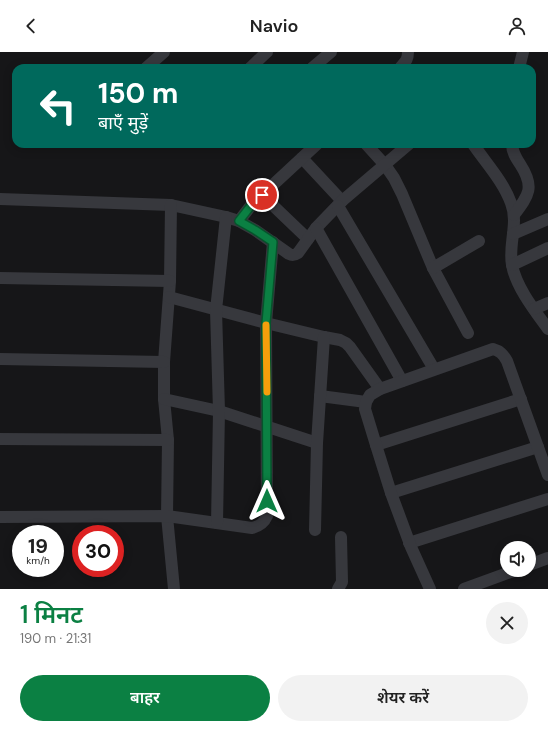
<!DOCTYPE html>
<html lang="hi">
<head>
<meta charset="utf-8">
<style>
  :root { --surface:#fff; --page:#f2f2f2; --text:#222; --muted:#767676; --accent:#0b8043 }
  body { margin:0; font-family:"DM Sans","Noto Sans Devanagari",sans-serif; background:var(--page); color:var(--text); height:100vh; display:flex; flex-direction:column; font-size:15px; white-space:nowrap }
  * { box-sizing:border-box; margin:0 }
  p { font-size:13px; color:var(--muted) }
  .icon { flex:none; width:22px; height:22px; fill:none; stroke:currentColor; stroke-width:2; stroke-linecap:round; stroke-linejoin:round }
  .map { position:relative; height:537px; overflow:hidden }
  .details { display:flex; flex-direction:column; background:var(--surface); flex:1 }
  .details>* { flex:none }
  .top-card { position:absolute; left:12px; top:12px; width:524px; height:84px; border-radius:12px; box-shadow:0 2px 10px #0003; background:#00695c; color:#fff; overflow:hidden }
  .tools { position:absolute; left:500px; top:489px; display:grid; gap:8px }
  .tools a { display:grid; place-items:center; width:36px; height:36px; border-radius:50%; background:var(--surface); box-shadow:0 2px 10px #0003; font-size:20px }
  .speed { position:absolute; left:12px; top:473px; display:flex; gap:8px; font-size:20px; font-weight:700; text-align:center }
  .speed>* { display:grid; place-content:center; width:52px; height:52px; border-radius:50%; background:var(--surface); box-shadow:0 2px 10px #0003; line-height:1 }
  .speed small { font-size:10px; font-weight:400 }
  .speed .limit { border:6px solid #d22; background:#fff; color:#111 }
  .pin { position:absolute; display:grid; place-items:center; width:34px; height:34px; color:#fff; margin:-17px; border:2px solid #fff; border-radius:50%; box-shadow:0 1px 4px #0007 }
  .me { position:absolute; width:44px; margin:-22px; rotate:0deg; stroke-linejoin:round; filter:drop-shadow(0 0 3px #0008) }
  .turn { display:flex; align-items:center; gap:14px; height:84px; padding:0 20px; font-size:18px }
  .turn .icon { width:52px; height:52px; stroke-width:2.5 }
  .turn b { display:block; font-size:28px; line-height:34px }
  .round { display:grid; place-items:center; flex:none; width:42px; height:42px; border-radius:21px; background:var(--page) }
  .overview { display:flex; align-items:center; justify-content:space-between; height:68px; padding:0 20px }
  h1 { font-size:24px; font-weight:600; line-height:30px; color:var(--accent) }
  .button { display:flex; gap:8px; margin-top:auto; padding:8px 20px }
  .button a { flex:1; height:46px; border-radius:24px; background:var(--accent); color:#fff; font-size:16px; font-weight:600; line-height:46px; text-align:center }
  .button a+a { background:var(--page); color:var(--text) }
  header { display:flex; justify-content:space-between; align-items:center; height:52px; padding:0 20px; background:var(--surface); font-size:18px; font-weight:600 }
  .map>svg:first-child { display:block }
</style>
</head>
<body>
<header><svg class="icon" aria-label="back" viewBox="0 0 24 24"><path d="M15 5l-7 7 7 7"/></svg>Navio<svg class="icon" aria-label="person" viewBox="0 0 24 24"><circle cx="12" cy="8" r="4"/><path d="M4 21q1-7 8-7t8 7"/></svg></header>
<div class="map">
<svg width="548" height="537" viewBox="0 0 548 537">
  <rect width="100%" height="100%" fill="#161618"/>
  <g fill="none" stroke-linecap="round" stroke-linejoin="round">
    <!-- minor -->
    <g stroke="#37383d" stroke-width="12">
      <polyline points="146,16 164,0"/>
      <polyline points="250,16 267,0"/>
      <polyline points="312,16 331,0"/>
      <path d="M 400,16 C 405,10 408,8 408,0"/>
      <polyline points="519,16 523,0"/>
      <polyline points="366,92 385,113 394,126 402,142 433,216 468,281"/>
      <path d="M 473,92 C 486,111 503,129 511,151 C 519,171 508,193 512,213 C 516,235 535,259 548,277"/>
      <path d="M 512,92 C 512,100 516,106 520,112 C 535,135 529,143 514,163"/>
      <polyline points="302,106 342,149"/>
      <polyline points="262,143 308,187"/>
      <path d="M 0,147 L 171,153 L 226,165 L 239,169 L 255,178 L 289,202 C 293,204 295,203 298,201 L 316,176 L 342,149 L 409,92"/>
      <polyline points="171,153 170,229 164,310 164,347 168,388 167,464 174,537"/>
      <polyline points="338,154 434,317"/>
      <polyline points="239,169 253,151 262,143 317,92"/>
      <polyline points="316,176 402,329"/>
      <polyline points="513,182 548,167"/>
      <polyline points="512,213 548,196"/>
      <polyline points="433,216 479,189"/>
      <polyline points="0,226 170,229"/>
      <polyline points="169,245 266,271 324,285 340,288 346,291 350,295 380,337"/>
      <polyline points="534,257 548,251"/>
      <polyline points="0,307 164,310"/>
      <polyline points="320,344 366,350"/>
      <polyline points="164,347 219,359 317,391"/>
      <polyline points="0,387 168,388"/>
      <polyline points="376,393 521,347"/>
      <polyline points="391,441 538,395"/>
      <path d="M 0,465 L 167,464 L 252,476 C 260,474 264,471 267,464 L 266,271 L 273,190"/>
      <polyline points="217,471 219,359 216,258 226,165"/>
      <polyline points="315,478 317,391 324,285"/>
      <polyline points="409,491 548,447"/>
      <polyline points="529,513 548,506"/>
      <polyline points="338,537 342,530 341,485"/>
      <path d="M 430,537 L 411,495 L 391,441 L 376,393 L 365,357 L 366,350 L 370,343 L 380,337 L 493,297 C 500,299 503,302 507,309 L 548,423"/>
      <polyline points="464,537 516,518"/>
    </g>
  </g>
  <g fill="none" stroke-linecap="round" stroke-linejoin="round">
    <!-- route casing -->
    <g stroke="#07532c" stroke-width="10">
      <polyline id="route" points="262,143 253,151 239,169 255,178 273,190 266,271 267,449"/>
    </g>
    <!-- route -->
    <use href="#route" stroke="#0b8043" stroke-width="7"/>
    <!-- slow -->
    <polyline stroke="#f59e0b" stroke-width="7" points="266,273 267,340"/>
  </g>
</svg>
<div class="tools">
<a><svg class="icon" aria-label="sound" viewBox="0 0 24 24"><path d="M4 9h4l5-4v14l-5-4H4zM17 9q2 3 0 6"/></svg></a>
</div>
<div class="speed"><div>19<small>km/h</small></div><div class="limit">30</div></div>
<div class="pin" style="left:262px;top:143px;background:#d93025"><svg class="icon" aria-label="arrive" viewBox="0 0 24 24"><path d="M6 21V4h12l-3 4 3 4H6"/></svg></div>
<svg class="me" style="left:267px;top:449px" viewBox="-20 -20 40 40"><path d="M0-17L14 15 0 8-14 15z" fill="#0b8043" stroke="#fff" stroke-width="4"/></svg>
<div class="top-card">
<div class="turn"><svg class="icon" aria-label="left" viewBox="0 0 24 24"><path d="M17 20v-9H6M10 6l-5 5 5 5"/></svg><div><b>150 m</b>बाएँ मुड़ें</div></div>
</div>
</div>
<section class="details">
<div class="overview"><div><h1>1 मिनट</h1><p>190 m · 21:31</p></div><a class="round"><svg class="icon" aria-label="close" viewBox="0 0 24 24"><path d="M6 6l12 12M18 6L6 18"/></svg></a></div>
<div class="button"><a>बाहर</a><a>शेयर करें</a></div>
</section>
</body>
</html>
